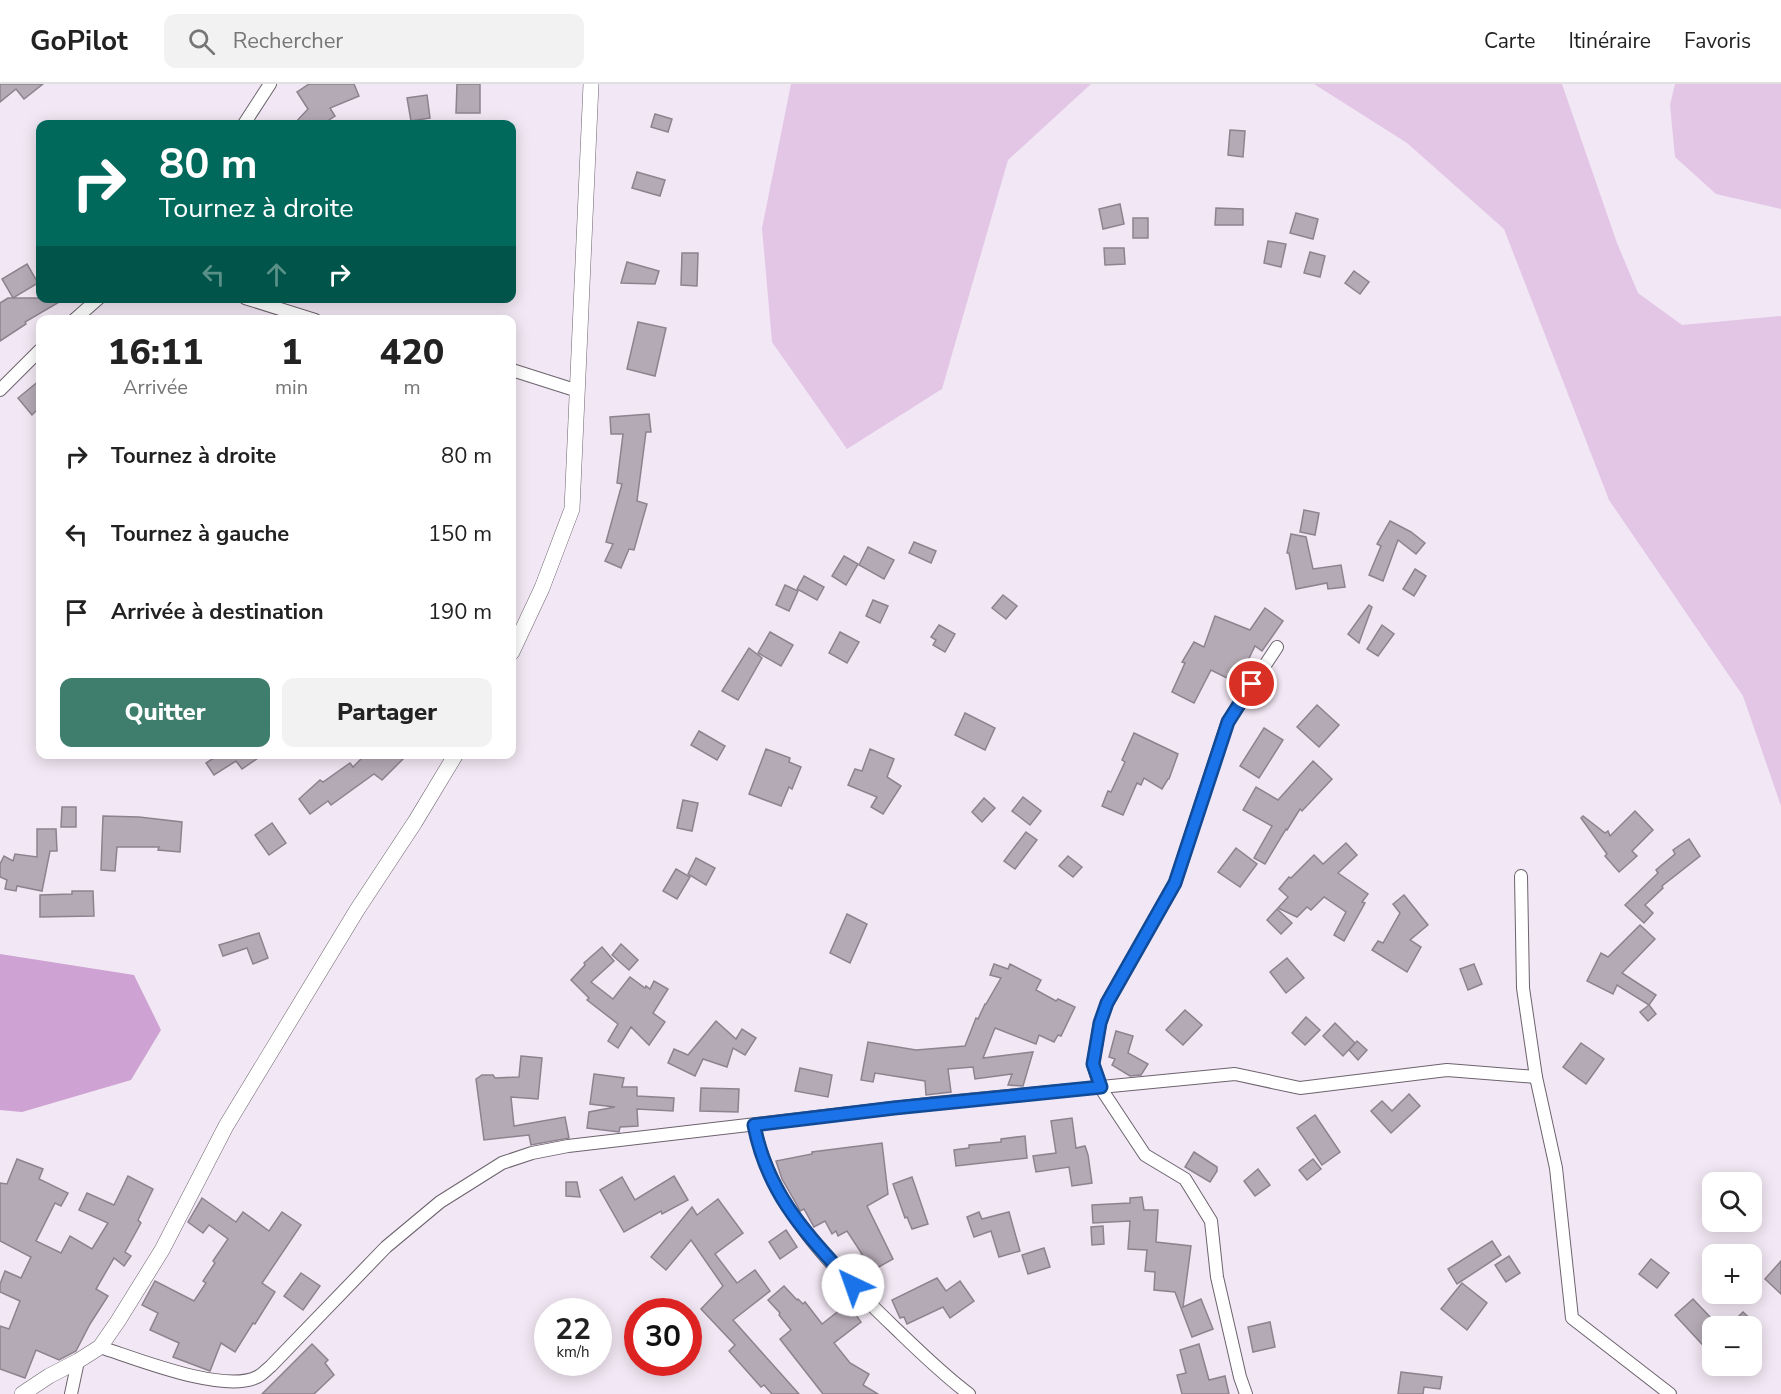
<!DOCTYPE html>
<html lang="fr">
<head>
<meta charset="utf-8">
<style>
  :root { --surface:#fff; --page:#f2f2f2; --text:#222; --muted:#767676; --line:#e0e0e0; --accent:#3f7e6c }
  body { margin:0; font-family:"Nunito Sans",sans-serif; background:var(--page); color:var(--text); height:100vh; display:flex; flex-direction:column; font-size:22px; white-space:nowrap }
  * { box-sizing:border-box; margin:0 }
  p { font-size:20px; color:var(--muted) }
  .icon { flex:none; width:33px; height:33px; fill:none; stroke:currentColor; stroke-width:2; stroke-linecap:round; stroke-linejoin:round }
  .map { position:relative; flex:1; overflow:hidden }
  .sheet { position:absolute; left:36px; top:231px; width:480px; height:444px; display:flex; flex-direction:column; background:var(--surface); border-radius:12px; box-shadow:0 3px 15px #0003 }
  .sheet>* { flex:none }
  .guide { position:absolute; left:36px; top:36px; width:480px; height:183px; border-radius:12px; box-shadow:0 3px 15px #0003; background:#00695c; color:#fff; overflow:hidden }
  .fabs { position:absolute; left:1702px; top:1088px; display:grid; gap:12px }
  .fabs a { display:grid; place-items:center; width:60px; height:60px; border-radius:12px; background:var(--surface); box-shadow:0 3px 15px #0003; font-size:30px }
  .speed { position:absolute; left:534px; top:1214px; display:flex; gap:12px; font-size:30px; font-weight:700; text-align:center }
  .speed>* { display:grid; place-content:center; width:78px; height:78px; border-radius:50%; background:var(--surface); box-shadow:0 3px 15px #0003; line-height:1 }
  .speed small { font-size:15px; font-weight:400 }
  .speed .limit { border:9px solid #d22; background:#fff; color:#111 }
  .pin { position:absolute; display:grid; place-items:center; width:51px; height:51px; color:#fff; margin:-26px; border:3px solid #fff; border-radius:50%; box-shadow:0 2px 6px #0007 }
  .me { position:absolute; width:66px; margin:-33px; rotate:318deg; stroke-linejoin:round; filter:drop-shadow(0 0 4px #0008) }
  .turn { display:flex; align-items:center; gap:21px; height:126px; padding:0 24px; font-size:27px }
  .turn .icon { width:78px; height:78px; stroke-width:2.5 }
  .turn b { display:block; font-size:42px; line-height:51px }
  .lanes { display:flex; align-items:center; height:57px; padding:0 24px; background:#0003; justify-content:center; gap:30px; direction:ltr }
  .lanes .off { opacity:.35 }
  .eta { display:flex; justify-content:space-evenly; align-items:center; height:102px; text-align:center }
  .eta b { font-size:36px; font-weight:800; line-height:42px }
  .action { display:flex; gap:12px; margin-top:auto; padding:12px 24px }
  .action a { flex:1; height:69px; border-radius:12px; background:var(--accent); color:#fff; font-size:24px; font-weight:800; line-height:69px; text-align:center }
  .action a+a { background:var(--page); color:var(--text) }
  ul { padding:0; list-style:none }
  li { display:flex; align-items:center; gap:18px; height:78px; padding:0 24px }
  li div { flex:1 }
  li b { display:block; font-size:22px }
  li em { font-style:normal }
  header { display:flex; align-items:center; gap:36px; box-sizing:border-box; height:84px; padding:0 30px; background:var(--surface); border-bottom:2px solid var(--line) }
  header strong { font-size:28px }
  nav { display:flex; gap:33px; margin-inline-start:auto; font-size:21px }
  .search { width:420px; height:54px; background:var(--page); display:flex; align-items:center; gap:15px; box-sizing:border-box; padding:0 21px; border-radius:12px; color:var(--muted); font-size:22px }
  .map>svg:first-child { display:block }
</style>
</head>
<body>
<header>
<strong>GoPilot</strong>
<div class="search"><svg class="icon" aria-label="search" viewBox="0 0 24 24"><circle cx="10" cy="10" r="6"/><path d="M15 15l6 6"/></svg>Rechercher</div>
<nav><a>Carte</a><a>Itinéraire</a><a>Favoris</a></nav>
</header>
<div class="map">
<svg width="1781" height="1310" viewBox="0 0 1781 1310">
  <rect width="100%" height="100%" fill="#f2e7f4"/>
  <!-- green -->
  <g fill="#e3c6e6">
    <polygon points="791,0 1091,0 1008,76 942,305 847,365 772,258 762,144"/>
    <polygon points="1314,0 1562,0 1617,159 1638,209 1682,241 1781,232 1781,722 1743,612 1609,416 1504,145 1407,59"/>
    <polygon points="1675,0 1781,0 1781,125 1716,110 1675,73 1670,21"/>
  </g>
  <!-- forest -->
  <polygon fill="#cea2d3" points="0,870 134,891 161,946 131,996 22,1028 0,1026"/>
  <!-- building -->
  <g fill="#b4aab5" stroke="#8d838e" stroke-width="1.5">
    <polygon points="0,0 43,0 24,15 16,5 0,18"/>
    <polygon points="309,0 354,0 359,12 330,24 335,32 323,40 294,40 308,25 297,8"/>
    <polygon points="457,0 480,0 480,29 456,29"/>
    <polygon points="427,11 430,34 411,37 407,14"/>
    <polygon points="655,30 672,35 668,48 651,43"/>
    <polygon points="1230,46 1245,47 1243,73 1228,71"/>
    <polygon points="637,88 665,96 660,112 632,104"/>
    <polygon points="1120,120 1124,140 1103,145 1099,125"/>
    <polygon points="1216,124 1243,125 1243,141 1215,141"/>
    <polygon points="1296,129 1318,135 1313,155 1290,149"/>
    <rect x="1133" y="134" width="15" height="20"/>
    <polygon points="1268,157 1286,160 1281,183 1264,179"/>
    <polygon points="1104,164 1124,164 1125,180 1105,181"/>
    <polygon points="1310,168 1325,172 1320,193 1304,189"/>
    <polygon points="682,169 698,169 697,202 681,201"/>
    <polygon points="627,178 659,187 655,200 621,199"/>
    <polygon points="27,180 38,199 13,214 2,195"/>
    <polygon points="1354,187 1369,198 1360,210 1345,199"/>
    <polygon points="8,214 66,214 25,238 26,240 0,257 0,219"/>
    <polygon points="638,238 666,244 655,292 627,285"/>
    <polygon points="40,296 40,323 32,331 18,314"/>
    <polygon points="649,330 651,348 646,348 637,417 647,420 634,466 629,465 621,484 605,477 613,460 606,458 622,400 617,399 623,350 611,350 610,333"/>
    <polygon points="1304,426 1319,429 1315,451 1300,448"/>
    <polygon points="1390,437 1411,448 1425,459 1416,470 1398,456 1383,497 1369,491 1381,462 1377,460"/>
    <polygon points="1291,450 1306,453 1313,485 1341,481 1345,503 1328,505 1327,499 1296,505 1289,469 1287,469"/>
    <polygon points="914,458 936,467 931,479 909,469"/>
    <polygon points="868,463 894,476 884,495 859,481"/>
    <polygon points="844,472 858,480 846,501 832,492"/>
    <polygon points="1415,485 1426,492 1414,512 1403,505"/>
    <polygon points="804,492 824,503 817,516 797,505"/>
    <polygon points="785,501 798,507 789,527 776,521"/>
    <polygon points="1003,511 1017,522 1006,535 992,524"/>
    <polygon points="873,516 888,522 880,539 866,532"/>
    <polygon points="1369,521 1372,523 1359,559 1348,550"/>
    <polygon points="1265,524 1283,537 1262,567 1255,562 1237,599 1211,586 1194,619 1172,608 1185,579 1182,578 1194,558 1204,563 1215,532 1250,546"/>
    <polygon points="939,541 955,550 945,568 933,561 936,556 931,553"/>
    <polygon points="1382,541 1394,550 1378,572 1367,565"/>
    <polygon points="770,548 793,561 781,582 758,569"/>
    <polygon points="840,548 859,558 847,579 829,569"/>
    <polygon points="749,564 762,574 738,616 722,607"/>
    <polygon points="1317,621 1339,641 1319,663 1297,643"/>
    <polygon points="965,629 995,644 985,666 955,651"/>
    <polygon points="1264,644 1283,656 1259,694 1240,682"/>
    <polygon points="699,647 725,662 717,676 691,661"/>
    <polygon points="1134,649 1178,670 1169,695 1168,695 1162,705 1144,694 1141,701 1137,699 1123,731 1102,722 1108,707 1111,708 1125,678 1122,676"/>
    <polygon points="766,665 790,674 789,678 801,683 792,705 789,703 781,722 749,710"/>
    <polygon points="870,665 894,675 887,693 901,702 883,730 871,723 877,713 848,701 855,685 862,687"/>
    <polygon points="220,670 264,670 242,685 236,677 214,691 206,679"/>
    <polygon points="366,670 408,670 382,696 374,690 331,721 328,717 310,730 299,715 320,696 323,698 350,679 353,683"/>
    <polygon points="1313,677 1332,695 1302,727 1300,725 1287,746 1286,745 1265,780 1254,774 1272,742 1243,726 1256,703 1278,716"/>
    <polygon points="1023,713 1041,727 1030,741 1012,727"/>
    <polygon points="984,714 995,724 982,738 972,728"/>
    <polygon points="683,716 698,719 692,747 677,744"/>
    <polygon points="62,723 76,723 76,743 61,743"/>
    <polygon points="1635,727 1653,746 1632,767 1637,772 1619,788 1605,772 1607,770 1581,734 1583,732 1605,749 1608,747 1610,752"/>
    <polygon points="103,732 139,733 182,738 180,768 158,766 159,763 117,763 115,787 101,786"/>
    <polygon points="272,739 286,759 269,771 255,751"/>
    <polygon points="37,745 56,745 57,767 50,767 42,807 17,802 16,807 5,805 7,796 0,793 0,780 4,772 13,777 15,770 37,773"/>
    <polygon points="1026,748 1037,756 1015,785 1004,777"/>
    <polygon points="1689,755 1700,772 1662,802 1663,804 1645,821 1653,829 1644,839 1625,821 1658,789 1656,786 1675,770 1673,766"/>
    <polygon points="1346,759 1357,771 1338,789 1368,810 1362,818 1365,819 1344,857 1334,851 1346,828 1324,813 1311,826 1307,823 1297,833 1278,824 1288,813 1279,805 1289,793 1291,794 1314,771 1323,780"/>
    <polygon points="1236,764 1257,780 1240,803 1218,788"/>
    <polygon points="1068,772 1082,783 1073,793 1059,782"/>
    <polygon points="696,774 715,784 706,801 688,790"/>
    <polygon points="676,785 690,793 677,815 663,807"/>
    <polygon points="72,807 93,807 94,832 40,833 40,811 72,810"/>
    <polygon points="1404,811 1428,841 1410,856 1421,863 1407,888 1372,866 1378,857 1383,859 1400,829 1393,820"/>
    <polygon points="1277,825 1292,839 1281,850 1267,836"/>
    <polygon points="847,830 867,840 850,879 830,869"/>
    <polygon points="1640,841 1655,855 1622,889 1656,911 1649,921 1617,901 1613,910 1587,897 1601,869 1608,873"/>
    <polygon points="259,849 268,874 253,880 247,864 223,872 219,861"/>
    <polygon points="621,860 638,876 629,886 612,871"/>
    <polygon points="602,863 614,877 591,898 613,915 630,893 645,904 646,902 650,905 654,897 668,905 653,929 665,938 649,961 631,943 618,964 608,957 618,940 587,916 589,914 571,896 585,881 584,879"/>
    <polygon points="1287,874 1304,894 1286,909 1270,888"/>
    <polygon points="994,880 1008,885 1010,880 1041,896 1036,906 1056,917 1058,915 1075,923 1061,952 1058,951 1054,958 1039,951 1036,960 995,944 983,974 1033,968 1023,1002 1008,1001 1012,990 975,995 973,983 948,985 951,1008 926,1011 925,997 875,989 873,998 861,996 868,958 916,966 965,962 976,934 978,935 985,920 986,920 1001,894 990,891"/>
    <polygon points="1474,880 1482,900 1468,906 1460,885"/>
    <polygon points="1649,921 1656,930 1648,937 1640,928"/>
    <polygon points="1185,926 1202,941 1183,961 1166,946"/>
    <polygon points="1306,933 1320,946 1305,961 1292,949"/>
    <polygon points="716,937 736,955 742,945 756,954 745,971 733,964 727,983 703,975 695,992 668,979 674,965 688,971"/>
    <polygon points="1335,939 1355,959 1343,972 1323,952"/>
    <polygon points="1116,947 1133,952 1128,969 1148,980 1141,991 1130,992 1112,981 1115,975 1109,973"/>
    <polygon points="1357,957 1367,966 1358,976 1349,966"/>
    <polygon points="1581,959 1604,975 1586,1000 1563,983"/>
    <polygon points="521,972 542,974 538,1015 511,1013 514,1042 565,1033 569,1054 531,1061 529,1051 484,1056 476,995 482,991 493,991 495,994 519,993"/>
    <polygon points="800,984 832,991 828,1013 795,1007"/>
    <polygon points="594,990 624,994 622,1003 637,1003 637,1012 674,1014 673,1027 637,1025 638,1042 620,1043 619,1048 587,1044 589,1028 615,1023 590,1020"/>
    <polygon points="701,1004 739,1005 738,1028 700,1027"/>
    <polygon points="1409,1010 1420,1022 1391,1049 1371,1027 1382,1017 1392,1027"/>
    <polygon points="1315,1031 1340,1068 1322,1081 1297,1044"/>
    <polygon points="1072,1034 1076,1064 1085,1062 1088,1071 1092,1099 1072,1102 1069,1083 1036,1088 1033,1072 1056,1069 1051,1037"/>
    <polygon points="1025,1052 1027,1074 956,1082 954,1066 969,1064 969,1061 1001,1058 1001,1055"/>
    <polygon points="882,1059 888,1110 867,1122 893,1175 875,1185 881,1198 867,1205 863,1201 851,1176 862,1170 847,1147 838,1152 836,1147 832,1150 825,1137 814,1143 804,1125 800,1127 797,1121 782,1095 776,1077 812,1070 812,1068"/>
    <polygon points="1194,1068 1217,1083 1217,1087 1210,1098 1185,1083"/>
    <polygon points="17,1075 43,1085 39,1095 68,1109 61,1122 55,1119 36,1157 61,1169 70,1152 92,1165 108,1139 79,1126 87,1109 114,1121 128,1092 153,1105 138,1136 141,1139 125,1168 131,1172 124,1182 114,1174 96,1205 108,1212 90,1240 76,1267 59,1276 36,1266 25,1294 0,1285 0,1242 9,1245 20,1217 0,1208 0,1200 5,1187 21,1194 31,1173 0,1157 0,1099 7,1100"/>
    <polygon points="1313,1075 1321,1085 1307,1096 1299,1086"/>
    <polygon points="1258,1085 1270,1101 1255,1112 1244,1097"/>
    <polygon points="674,1092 688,1116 662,1130 661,1127 624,1148 600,1106 622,1093 635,1116"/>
    <polygon points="912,1093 928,1140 912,1145 907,1133 905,1134 893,1100"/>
    <polygon points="566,1098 577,1098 580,1113 566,1112"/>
    <polygon points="1142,1113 1144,1126 1158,1126 1156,1158 1191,1162 1183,1223 1201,1215 1213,1245 1192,1253 1175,1208 1154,1206 1155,1188 1145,1187 1147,1166 1128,1165 1130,1137 1093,1139 1092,1121 1130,1119 1130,1114"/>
    <polygon points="202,1114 236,1138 243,1128 269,1147 282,1128 301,1141 262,1199 275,1208 255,1240 253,1239 235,1268 221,1259 210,1287 173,1273 179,1259 150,1246 158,1229 142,1221 155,1197 194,1217 206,1199 203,1197 215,1179 213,1177 228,1155 209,1141 203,1149 188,1138"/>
    <polygon points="718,1115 743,1149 715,1170 737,1199 755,1186 770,1207 733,1236 799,1310 772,1310 764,1301 761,1303 729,1267 735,1261 701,1225 723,1202 691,1156 666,1186 651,1173 692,1123 697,1131"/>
    <polygon points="979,1128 982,1135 1009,1128 1020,1167 999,1173 991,1147 974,1153 967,1133"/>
    <polygon points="1103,1142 1104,1160 1092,1161 1091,1143"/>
    <polygon points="786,1146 797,1163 780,1175 769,1158"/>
    <polygon points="1492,1157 1501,1171 1457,1200 1448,1185"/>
    <polygon points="1044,1164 1050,1183 1028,1190 1022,1171"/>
    <polygon points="1509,1172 1520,1189 1506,1198 1495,1181"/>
    <polygon points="1651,1175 1669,1189 1657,1204 1639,1190"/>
    <polygon points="1781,1177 1781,1210 1765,1195"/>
    <polygon points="301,1189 320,1202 303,1226 284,1212"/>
    <polygon points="937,1194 946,1207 960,1197 974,1217 950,1234 943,1223 907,1240 904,1233 900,1234 892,1216"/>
    <polygon points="1462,1199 1487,1219 1467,1246 1441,1225"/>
    <polygon points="784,1202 797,1216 798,1215 803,1220 805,1218 822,1240 845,1222 850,1222 861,1238 834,1259 850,1279 869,1290 863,1301 878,1310 823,1310 780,1255 791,1246 779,1231 780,1229 768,1216"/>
    <polygon points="1693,1215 1713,1236 1713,1272 1675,1231"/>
    <polygon points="1743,1228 1758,1242 1729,1242"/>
    <polygon points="1270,1238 1275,1263 1253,1268 1248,1243"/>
    <polygon points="312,1260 328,1276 325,1279 334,1291 314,1310 262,1310"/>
    <polygon points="1199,1260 1209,1296 1225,1292 1229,1310 1182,1310 1177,1291 1186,1289 1180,1266"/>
    <polygon points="1401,1288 1442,1293 1440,1305 1424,1303 1423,1310 1398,1310"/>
  </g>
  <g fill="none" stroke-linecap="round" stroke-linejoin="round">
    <!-- minor casing -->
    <g stroke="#6c636d" stroke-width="14">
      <g id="minor">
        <polyline points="244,40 270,0"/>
        <polyline points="245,214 315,236"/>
        <polyline points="74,236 99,214"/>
        <polyline points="512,286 578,307"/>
        <polyline points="0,306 40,266"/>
        <polyline points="1521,792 1523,904 1536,993 1556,1084 1572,1234 1670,1310"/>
        <path d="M 754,1041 C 770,1123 835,1186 893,1242 C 918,1266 942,1290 969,1310"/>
        <path d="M 100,1263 C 135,1274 223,1310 257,1293 C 262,1291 267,1285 271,1282 L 386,1163 L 440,1118 L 502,1079 L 532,1069 L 568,1062 L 936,1019 L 1235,990 L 1300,1004 L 1447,986 L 1536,993"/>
        <polyline points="71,1310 78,1277"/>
        <polyline points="1246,1310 1240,1293 1217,1193 1211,1137 1185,1095 1145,1071 1100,1003 1093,980 1100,939 1107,919 1175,799 1228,637 1277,563"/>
      </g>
    </g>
    <!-- tertiary casing -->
    <g stroke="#6c636d" stroke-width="16">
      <g id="tertiary">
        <polyline points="512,568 542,504 572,425 591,0"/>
        <polyline points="22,1310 49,1292 78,1277 100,1263 118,1237 162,1166 226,1042 357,826 415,738 456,670"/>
      </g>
    </g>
    <!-- minor -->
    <use href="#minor" stroke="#fff" stroke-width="12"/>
    <!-- tertiary -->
    <use href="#tertiary" stroke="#fff" stroke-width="15"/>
  </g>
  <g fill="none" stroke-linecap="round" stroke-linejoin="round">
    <!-- route casing -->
    <g stroke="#114b97" stroke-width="15">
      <path id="route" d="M 853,1201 C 807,1150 768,1112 754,1041 L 894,1024 L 1101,1003 L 1093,980 L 1100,939 L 1107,919 L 1175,799 L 1228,638 L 1252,600"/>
    </g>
    <!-- route -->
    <use href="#route" stroke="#1a73e8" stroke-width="10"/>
  </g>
</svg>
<div class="fabs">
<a><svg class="icon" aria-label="search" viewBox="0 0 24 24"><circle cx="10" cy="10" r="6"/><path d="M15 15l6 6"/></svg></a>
<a>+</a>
<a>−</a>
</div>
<div class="speed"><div>22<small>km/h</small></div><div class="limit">30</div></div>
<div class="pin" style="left:1252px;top:600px;background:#d93025"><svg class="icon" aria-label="arrive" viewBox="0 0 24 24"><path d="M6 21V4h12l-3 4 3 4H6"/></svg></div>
<svg class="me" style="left:853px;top:1201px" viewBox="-20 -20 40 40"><circle r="19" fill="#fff"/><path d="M0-13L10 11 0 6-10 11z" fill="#1a73e8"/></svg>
<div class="guide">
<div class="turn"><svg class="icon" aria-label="right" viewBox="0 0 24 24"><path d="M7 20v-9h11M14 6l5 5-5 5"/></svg><div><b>80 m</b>Tournez à droite</div></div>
<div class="lanes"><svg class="icon off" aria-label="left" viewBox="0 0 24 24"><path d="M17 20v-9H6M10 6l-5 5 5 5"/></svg><svg class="icon off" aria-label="ahead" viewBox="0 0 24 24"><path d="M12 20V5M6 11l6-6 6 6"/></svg><svg class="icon" aria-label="right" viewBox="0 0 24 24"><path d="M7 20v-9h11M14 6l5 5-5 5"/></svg></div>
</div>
<section class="sheet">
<div class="eta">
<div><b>16:11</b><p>Arrivée</p></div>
<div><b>1</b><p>min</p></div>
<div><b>420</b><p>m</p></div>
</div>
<ul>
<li><svg class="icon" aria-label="right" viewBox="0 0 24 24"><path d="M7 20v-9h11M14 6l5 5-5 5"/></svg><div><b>Tournez à droite</b></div><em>80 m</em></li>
<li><svg class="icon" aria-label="left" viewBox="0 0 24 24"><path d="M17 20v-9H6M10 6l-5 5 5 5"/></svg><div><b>Tournez à gauche</b></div><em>150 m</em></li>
<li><svg class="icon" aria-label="arrive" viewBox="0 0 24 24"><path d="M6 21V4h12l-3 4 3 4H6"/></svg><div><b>Arrivée à destination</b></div><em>190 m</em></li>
</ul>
<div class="action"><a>Quitter</a><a>Partager</a></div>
</section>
</div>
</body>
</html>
